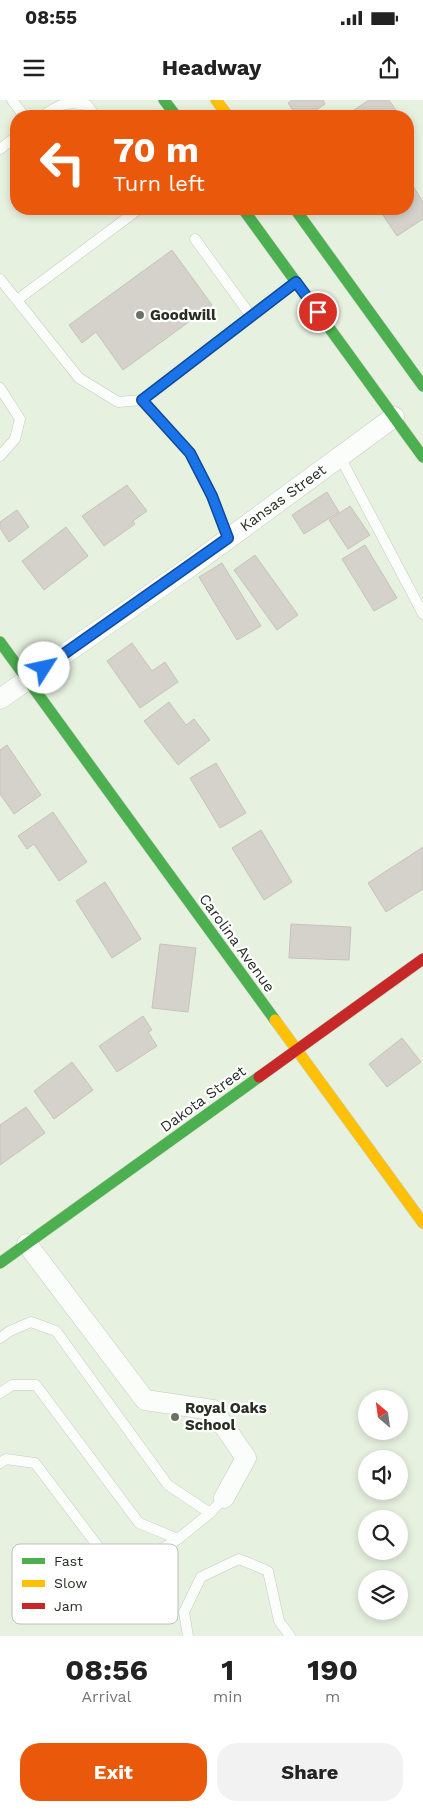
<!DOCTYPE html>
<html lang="en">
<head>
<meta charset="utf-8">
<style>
  :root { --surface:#fff; --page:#f2f2f2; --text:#222; --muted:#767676; --accent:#ea580c }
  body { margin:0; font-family:"Work Sans",sans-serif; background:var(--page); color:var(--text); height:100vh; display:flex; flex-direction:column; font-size:19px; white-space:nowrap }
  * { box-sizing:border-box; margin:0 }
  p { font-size:16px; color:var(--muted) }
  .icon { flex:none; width:28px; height:28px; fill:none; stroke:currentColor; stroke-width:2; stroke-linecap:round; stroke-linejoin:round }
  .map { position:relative; height:1536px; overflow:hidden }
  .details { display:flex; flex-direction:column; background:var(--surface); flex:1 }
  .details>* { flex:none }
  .banner { position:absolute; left:10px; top:10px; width:404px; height:105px; border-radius:20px; box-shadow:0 2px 8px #0003; background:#ea580c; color:#fff; overflow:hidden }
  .needle { width:32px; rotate:331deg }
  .buttons { position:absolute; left:358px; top:1290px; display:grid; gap:10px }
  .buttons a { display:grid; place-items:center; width:50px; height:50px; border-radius:50%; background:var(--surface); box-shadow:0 2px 8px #0003; font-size:25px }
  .pin { position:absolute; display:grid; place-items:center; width:42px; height:42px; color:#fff; margin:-21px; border:2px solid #fff; border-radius:50%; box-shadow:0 1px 5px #0007 }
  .me { position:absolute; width:55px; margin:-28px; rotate:55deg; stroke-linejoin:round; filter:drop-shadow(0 0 4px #0008) }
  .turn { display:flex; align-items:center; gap:18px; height:105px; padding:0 20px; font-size:22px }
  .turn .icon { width:65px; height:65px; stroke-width:2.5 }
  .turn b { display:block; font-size:35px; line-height:42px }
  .eta { display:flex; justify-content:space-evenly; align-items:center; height:85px; text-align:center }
  .eta b { font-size:30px; font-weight:700; line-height:35px }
  .cta { display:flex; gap:10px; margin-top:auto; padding:10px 20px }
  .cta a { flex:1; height:58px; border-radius:20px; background:var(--accent); color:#fff; font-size:20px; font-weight:700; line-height:58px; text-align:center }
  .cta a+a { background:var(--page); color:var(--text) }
  .status { display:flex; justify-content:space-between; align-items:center; height:35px; padding:0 25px; background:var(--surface); direction:ltr }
  .status svg { height:14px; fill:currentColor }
  header { display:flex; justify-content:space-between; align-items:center; height:65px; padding:0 20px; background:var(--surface); font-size:22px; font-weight:700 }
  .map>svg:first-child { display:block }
</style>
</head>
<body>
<div class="status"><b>08:55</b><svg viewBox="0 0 49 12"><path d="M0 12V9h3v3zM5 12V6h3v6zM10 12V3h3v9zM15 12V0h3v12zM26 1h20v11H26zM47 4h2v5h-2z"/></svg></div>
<header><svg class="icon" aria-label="menu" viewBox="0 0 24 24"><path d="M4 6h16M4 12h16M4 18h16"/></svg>Headway<svg class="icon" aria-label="share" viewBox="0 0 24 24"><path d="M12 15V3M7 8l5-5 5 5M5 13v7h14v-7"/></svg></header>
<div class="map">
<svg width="423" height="1536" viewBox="0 0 423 1536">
  <rect width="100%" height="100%" fill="#e7f1e0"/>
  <!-- building -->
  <g fill="#d4d2cb" stroke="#c5c3bc">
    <polygon points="292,0 323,0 325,4 307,16 297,16 288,3"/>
    <polygon points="369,0 389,0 400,16 345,16"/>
    <polygon points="408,78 423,102 423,119 397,136 379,109 408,109"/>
    <polygon points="172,150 212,205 123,270 96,232 82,243 69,225"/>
    <polygon points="127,385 147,411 133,421 135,424 104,446 82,416"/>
    <polygon points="327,392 339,412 304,434 292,415"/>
    <polygon points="350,406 370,435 348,449 329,420"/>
    <polygon points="17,410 29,427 9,442 0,428 0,422"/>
    <polygon points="66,427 88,456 44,490 22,461"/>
    <polygon points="365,445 397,498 374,511 342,459"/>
    <polygon points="255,455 298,515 277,530 234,470"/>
    <polygon points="222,463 261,526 237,540 199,477"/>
    <polygon points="132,543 152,571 165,562 178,582 140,608 107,561"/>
    <polygon points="169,602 186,625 194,619 210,640 178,665 144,621"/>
    <polygon points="7,645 41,695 14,714 0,694 0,650"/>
    <polygon points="216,663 246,713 220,728 190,678"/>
    <polygon points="53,712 87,762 59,781 34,744 27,749 18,736"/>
    <polygon points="261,730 292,782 264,800 232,748"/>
    <polygon points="423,747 423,789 386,812 368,783"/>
    <polygon points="105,782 141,839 112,858 76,801"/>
    <polygon points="291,824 351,827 349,860 289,858"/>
    <polygon points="160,844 196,848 188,912 152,908"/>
    <polygon points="143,916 152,930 148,932 157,946 117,972 99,946"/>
    <polygon points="402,938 421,962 387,987 369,964"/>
    <polygon points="72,962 93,990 54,1019 34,991"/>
    <polygon points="26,1007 45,1033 0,1065 0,1025"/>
  </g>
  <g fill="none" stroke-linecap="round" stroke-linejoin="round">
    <!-- lane casing -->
    <g stroke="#c4ccbe" stroke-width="11">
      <g id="lane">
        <polyline points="12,0 24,16"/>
        <path d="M 43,16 C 59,4 67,1 87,5 L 95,16"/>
        <polyline points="0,49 16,37"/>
        <polyline points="195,139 251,216"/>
        <polyline points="0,179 79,278 118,302 142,300 295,182"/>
        <polyline points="17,200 139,109"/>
        <polyline points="0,288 20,319 15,339 0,356"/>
        <polyline points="142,300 190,353 212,396 228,438"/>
        <polyline points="340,357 423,514"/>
        <polyline points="0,1238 10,1231 31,1222 56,1231 168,1385 210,1413"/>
        <polyline points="0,1293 12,1285 36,1285 139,1423 178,1439 210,1413 224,1398"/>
        <polyline points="0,1363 6,1359 35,1363 100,1449 139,1459 160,1450 178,1439"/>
        <polyline points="188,1536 184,1512 201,1477 239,1459 268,1471 279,1521 290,1536"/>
      </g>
    </g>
    <!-- street casing -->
    <g stroke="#c4ccbe" stroke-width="21">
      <g id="street">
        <polyline points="0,599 191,466 394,317"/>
        <polyline points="27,1144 145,1300 213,1310 246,1358 224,1398"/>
      </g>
    </g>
    <!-- fast casing -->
    <g stroke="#c4ccbe" stroke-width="12">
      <g id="fast">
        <polyline points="164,0 176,16"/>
        <polyline points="243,109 423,357"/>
        <polyline points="295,109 423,286"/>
        <polyline points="0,542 275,920"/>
        <polyline points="0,1163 259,977"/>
      </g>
    </g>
    <!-- slow casing -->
    <g stroke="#c4ccbe" stroke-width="12">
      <g id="slow">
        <polyline points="216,0 228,16"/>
        <polyline points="275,920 423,1123"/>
      </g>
    </g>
    <!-- jam casing -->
    <g stroke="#c4ccbe" stroke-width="12">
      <polyline id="jam" points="259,977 423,859"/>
    </g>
    <!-- lane -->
    <use href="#lane" stroke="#fbfdfa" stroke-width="10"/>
    <!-- street -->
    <use href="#street" stroke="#fbfdfa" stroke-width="20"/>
    <!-- fast -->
    <use href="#fast" stroke="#4caf50" stroke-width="11"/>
    <!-- slow -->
    <use href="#slow" stroke="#ffc107" stroke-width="11"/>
    <!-- jam -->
    <use href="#jam" stroke="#c62828" stroke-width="11"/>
  </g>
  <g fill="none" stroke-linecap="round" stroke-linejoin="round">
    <!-- route casing -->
    <g stroke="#114b97" stroke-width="12">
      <polyline id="route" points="44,568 228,438 212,396 190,353 142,300 296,182 318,212"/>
    </g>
    <!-- route -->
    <use href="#route" stroke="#1a73e8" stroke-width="9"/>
  </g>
  <!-- markers -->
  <g fill="#6b7265" stroke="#fff" stroke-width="2">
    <circle cx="140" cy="215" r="5"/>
    <circle cx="175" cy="1317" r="5"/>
  </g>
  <g text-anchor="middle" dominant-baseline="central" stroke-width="4.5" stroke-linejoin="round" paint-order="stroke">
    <!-- poi labels -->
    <g font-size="15" font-weight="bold" fill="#282e23" stroke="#fff" text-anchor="start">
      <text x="150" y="215">Goodwill</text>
      <text x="185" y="1308">Royal Oaks<tspan x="185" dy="17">School</tspan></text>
    </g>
    <!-- street labels -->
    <g font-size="15" fill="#282e23" stroke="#fff">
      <text transform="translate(283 398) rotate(-36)">Kansas Street</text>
      <text transform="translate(237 843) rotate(54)">Carolina Avenue</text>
      <text transform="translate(203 999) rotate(-36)">Dakota Street</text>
    </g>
  </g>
  <!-- legend -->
  <rect x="12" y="1444" width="166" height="80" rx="8" fill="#fff" stroke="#bec0bd" stroke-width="1"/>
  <rect x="22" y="1458" width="23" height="6" fill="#4caf50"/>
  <rect x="22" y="1480" width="23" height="7" fill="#ffc107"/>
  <rect x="22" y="1503" width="23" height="6" fill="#c62828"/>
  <g font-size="14" fill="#282e23">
    <text x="54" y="1466">Fast</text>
    <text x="54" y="1488">Slow</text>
    <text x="54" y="1511">Jam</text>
  </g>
</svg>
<div class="buttons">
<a><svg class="needle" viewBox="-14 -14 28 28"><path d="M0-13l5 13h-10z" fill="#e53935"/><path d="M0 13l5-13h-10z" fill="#767676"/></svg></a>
<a><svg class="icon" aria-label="sound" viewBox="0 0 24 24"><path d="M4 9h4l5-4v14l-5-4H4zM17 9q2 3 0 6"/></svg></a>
<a><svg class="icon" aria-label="search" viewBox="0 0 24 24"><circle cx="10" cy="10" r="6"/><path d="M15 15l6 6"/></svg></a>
<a><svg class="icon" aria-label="layers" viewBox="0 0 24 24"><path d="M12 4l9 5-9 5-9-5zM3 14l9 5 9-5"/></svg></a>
</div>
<div class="pin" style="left:318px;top:212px;background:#d93025"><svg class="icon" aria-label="arrive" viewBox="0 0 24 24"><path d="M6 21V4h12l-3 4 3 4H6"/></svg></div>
<svg class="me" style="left:44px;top:568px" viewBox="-20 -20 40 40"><circle r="19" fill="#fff"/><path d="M0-13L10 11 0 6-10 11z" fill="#1a73e8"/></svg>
<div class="banner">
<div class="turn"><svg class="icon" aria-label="left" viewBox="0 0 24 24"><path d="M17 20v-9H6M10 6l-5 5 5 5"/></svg><div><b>70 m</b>Turn left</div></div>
</div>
</div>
<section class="details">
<div class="eta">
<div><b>08:56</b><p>Arrival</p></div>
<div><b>1</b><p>min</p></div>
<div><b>190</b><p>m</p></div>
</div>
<div class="cta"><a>Exit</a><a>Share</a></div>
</section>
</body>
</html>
